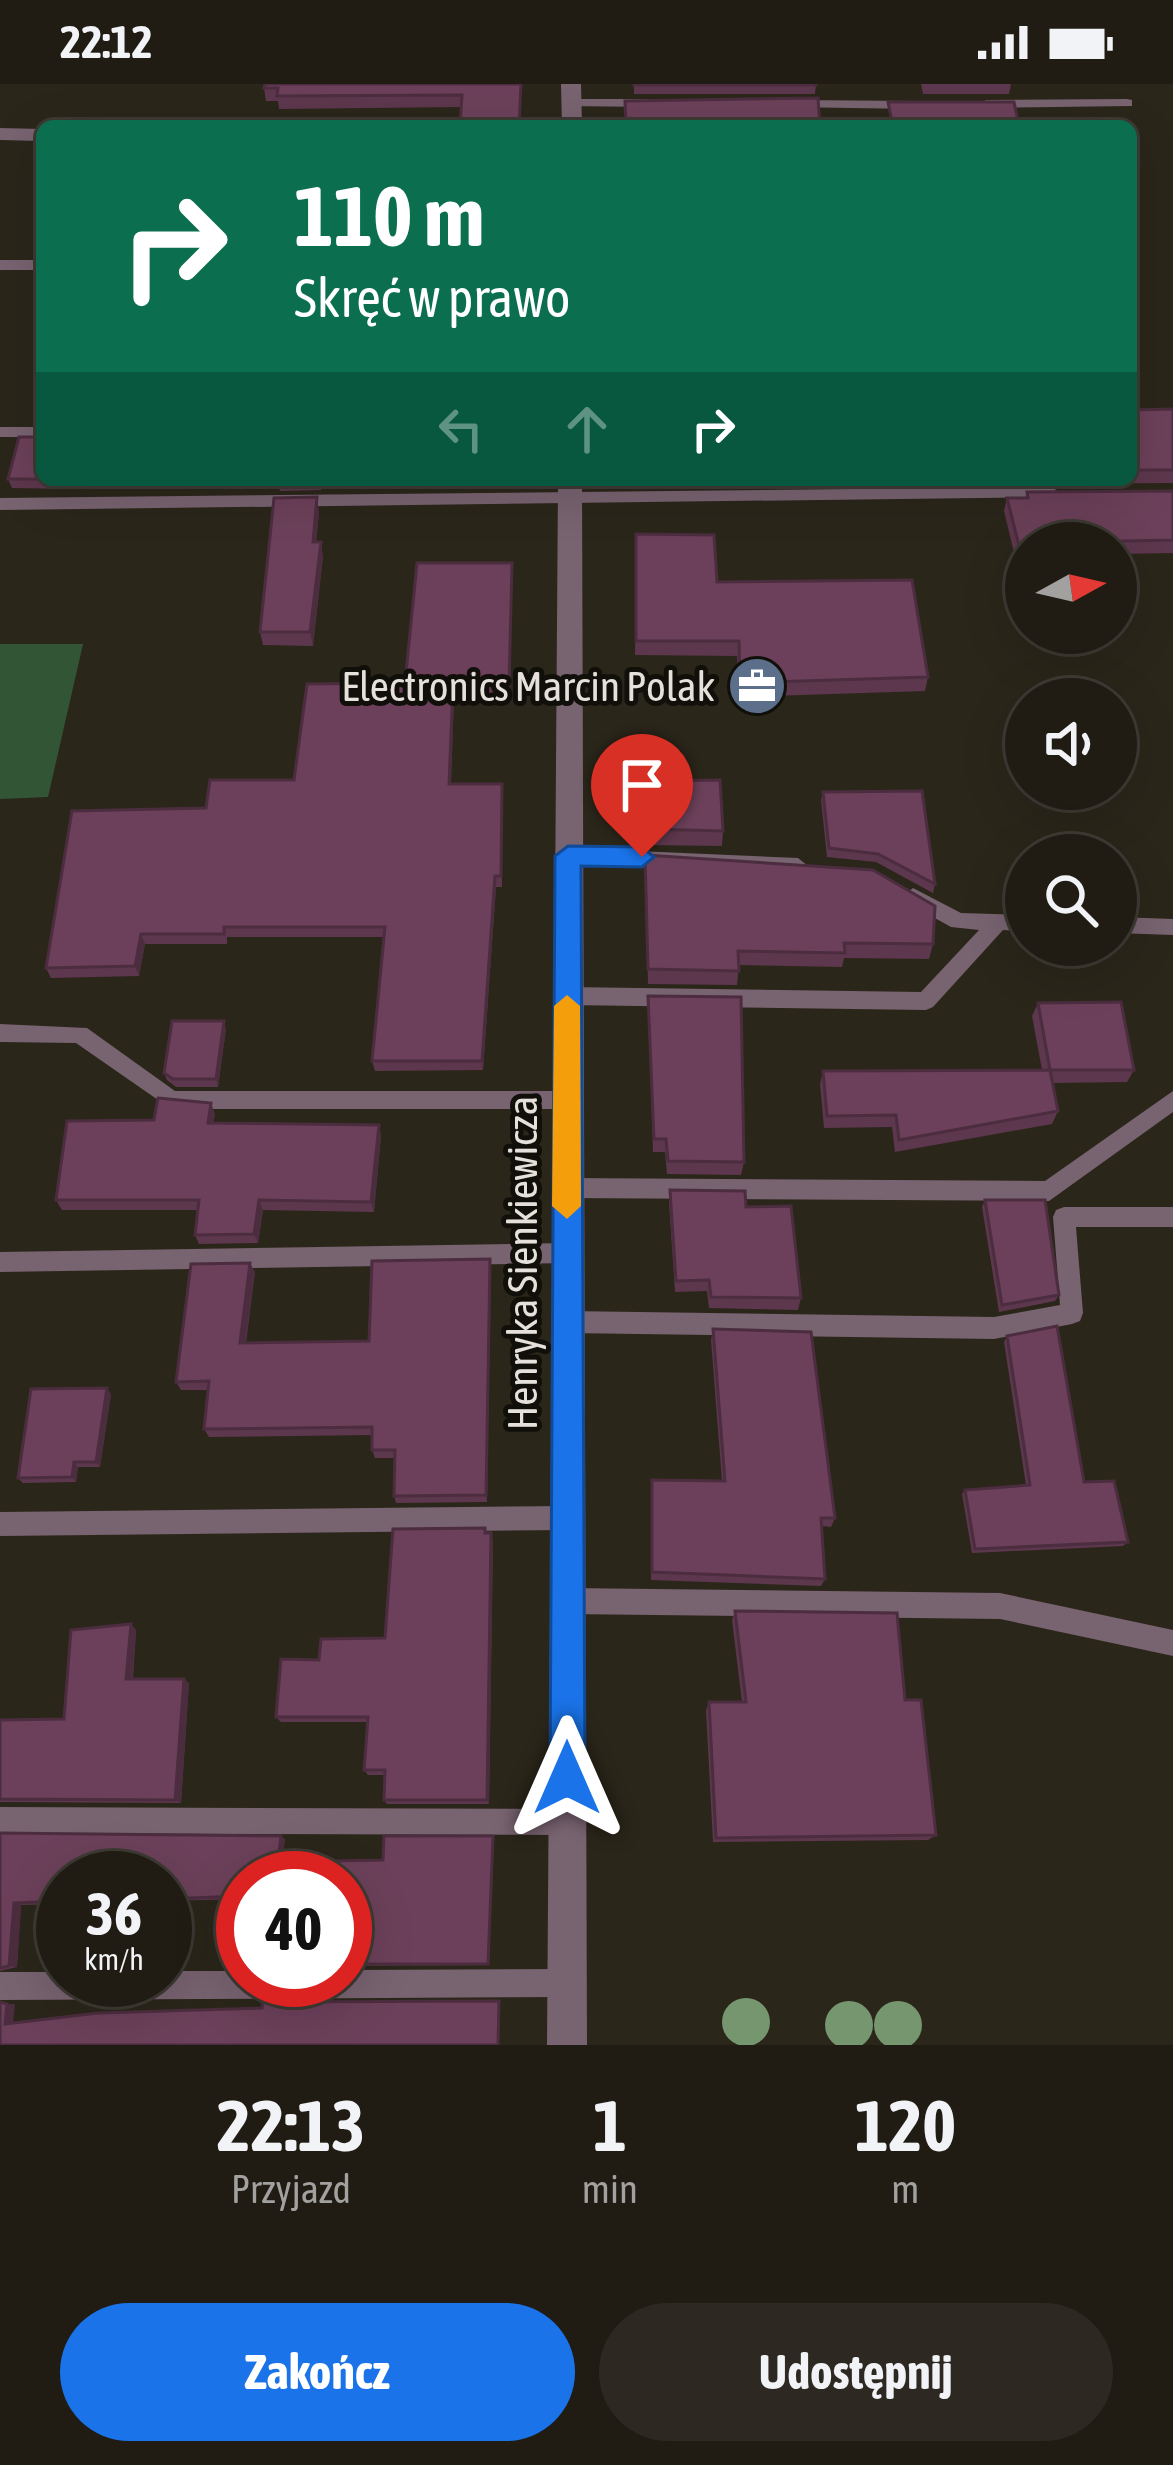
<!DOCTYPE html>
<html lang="pl">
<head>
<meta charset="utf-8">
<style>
  :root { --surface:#201c14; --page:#2d2922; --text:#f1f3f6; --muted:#a2a1a0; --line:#3d3a34; --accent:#1a73e8 }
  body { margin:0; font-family:"Asap Condensed",sans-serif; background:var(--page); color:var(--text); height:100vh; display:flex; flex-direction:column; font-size:45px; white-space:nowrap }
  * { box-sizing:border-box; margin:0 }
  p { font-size:39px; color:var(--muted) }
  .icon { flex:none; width:66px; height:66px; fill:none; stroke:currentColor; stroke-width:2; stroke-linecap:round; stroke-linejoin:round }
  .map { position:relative; height:1961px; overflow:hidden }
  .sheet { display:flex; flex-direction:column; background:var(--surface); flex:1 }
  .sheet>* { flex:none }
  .top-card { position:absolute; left:36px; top:36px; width:1101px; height:366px; border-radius:18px; box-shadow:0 12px 48px #0002,0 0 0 3px var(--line); background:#0b6e4f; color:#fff; overflow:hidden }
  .needle { width:78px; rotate:82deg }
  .tools { position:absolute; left:1005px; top:438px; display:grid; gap:24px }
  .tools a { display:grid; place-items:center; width:132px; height:132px; border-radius:50%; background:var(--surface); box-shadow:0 12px 48px #0002,0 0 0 3px var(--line); font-size:60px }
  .speed { position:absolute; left:36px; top:1767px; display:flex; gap:24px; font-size:60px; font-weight:700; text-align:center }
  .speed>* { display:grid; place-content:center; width:156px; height:156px; border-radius:50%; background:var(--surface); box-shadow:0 12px 48px #0002,0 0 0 3px var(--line); line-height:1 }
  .speed small { font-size:30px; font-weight:400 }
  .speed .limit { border:18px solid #d22; background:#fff; color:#111 }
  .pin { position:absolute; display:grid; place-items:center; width:102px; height:102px; color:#fff; margin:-123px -51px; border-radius:50% 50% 50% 0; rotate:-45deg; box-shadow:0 0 12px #0007 }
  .pin .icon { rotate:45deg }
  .me { position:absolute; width:132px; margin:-66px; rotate:0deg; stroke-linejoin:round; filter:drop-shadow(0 0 9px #0008) }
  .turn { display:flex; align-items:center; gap:42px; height:252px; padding:0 60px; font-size:54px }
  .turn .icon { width:156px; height:156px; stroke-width:2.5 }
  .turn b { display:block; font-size:84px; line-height:102px }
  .lanes { display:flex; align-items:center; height:114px; padding:0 60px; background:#0003; justify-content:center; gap:60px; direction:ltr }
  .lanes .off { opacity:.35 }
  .eta { display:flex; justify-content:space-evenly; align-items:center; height:204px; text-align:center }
  .eta b { font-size:72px; font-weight:700; line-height:84px }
  .primary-button { display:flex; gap:24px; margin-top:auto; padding:24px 60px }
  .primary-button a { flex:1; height:138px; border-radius:72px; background:var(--accent); color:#fff; font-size:48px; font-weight:700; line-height:138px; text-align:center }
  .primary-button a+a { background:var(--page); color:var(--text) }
  .status { display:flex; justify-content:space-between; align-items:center; height:84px; padding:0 60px; background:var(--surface); direction:ltr }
  .status svg { height:33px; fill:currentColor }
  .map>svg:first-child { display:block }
</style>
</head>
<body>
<div class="status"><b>22:12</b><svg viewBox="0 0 49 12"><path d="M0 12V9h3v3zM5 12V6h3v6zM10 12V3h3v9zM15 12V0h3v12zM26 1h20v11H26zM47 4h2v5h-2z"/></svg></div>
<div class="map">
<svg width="1173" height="1961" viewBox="0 0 1173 1961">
  <rect width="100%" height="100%" fill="#2b261a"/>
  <!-- green -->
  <polygon fill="#325635" points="0,560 83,560 48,713 0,715"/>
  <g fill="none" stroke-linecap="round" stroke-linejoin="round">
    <!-- service -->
    <g fill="#786370" fill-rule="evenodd">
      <polygon points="572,15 649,15 656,19 649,23 567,22 567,16"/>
      <polygon points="1127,15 1132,16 1132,22 986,24 979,20 986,16"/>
      <polygon points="794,16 913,17 920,21 913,25 789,23 787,20"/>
      <rect x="0" y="176" width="42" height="10"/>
      <rect x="0" y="343" width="42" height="10"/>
      <polygon points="1052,403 1060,409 1058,413 0,426 0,414"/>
      <polygon points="568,764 798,774 808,782 798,790 568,780 558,772"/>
      <polygon points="913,804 961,829 1026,831 1026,847 1003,846 933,923 926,926 567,921 560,918 557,912 560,906 567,903 921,908 979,846 951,843 906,818 903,812"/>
      <polygon points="1116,833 1173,835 1173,851 1116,849"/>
      <polygon points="0,940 87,944 175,1007 567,1007 575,1009 578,1016 575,1023 567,1025 171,1025 76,959 0,958"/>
      <polygon points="1173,1007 1173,1028 1049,1117 566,1114 558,1111 555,1104 558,1097 566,1094 1045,1097"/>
      <polygon points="1064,1123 1173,1123 1173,1143 1076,1143 1083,1229 1080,1237 1072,1240 994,1255 567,1249 559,1246 556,1238 559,1230 567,1227 994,1233 1060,1221 1053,1133 1056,1126"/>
      <polygon points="567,1159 575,1162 578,1169 575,1176 567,1179 0,1188 0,1168"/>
      <polygon points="567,1422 576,1425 579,1434 576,1443 567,1446 0,1452 0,1428"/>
      <polygon points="567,1504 1000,1509 1173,1546 1173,1572 1000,1535 567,1530 558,1526 554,1517 558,1508"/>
      <polygon points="0,1723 567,1725 576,1729 580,1738 576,1747 567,1751 0,1749"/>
      <polygon points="567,1885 577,1889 581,1899 577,1909 567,1913 0,1916 0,1888 63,1888 63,1896 165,1896 165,1887 243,1887 243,1896 345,1896 345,1886"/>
    </g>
    <!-- minor -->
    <polygon fill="#786370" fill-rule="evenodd" points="0,44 42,45 42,57 0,56"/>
    <!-- tertiary -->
    <g fill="#786370" fill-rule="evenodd">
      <polygon points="561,0 581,0 582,42 562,42"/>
      <polygon points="558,396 582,396 587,1961 547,1961"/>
    </g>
  </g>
  <!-- trees -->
  <g fill="#769670">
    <circle cx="746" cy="1938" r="24"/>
    <circle cx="849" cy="1941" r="24"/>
    <circle cx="898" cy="1941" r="24"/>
  </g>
  <!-- wall -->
  <g fill="#5d374d">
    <polygon points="522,0 461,23 279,25 278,17 266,17 264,4"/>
    <polygon points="634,0 816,0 815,10 634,10"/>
    <polygon points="921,0 1011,0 1009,10 923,10"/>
    <polygon points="1173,325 1173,399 1019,400 1018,396 1131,396 1131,326"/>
    <polygon points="8,395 77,396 75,405 12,404"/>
    <polygon points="277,396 322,396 321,406 280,407"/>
    <polygon points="1173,407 1173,469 1116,470 1116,459 1026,459 1026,506 1023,506 1004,427 1007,414 1025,414 1027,408"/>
    <polygon points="319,428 316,458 323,472 313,562 263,561 260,548"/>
    <polygon points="636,450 717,498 928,593 925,607 739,613 737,572 635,571"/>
    <polygon points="512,479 510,613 454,613 451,700 502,700 502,803 496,803 483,986 375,987 372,977 384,853 227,853 227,860 145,860 139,892 51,894 46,884 206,724 294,696 405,599"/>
    <polygon points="645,697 723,747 722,762 645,761"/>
    <polygon points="823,708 935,800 933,809 876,778 827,773 821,716"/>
    <polygon points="645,771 933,860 929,875 844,874 842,883 739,881 737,901 648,900"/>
    <polygon points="648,912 744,1078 741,1091 667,1090 665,1068 653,1068"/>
    <polygon points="1038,919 1134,986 1127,998 1052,999 1058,1027 1052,1040 895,1068 892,1043 824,1044 820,1000 823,987 1042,986 1032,932"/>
    <polygon points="226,945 218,1003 176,1003 167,996 164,989"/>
    <polygon points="215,1030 213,1039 379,1041 381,1052 374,1128 263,1126 258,1159 199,1160 195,1151 198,1126 62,1126 56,1116 154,1036"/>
    <polygon points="670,1106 801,1214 798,1226 709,1224 707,1207 675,1208 669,1119"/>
    <polygon points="985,1116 1059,1211 1055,1217 999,1228 982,1123"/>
    <polygon points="490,1175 487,1418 396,1419 394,1412 395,1374 375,1374 372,1366 372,1351 209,1353 204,1345 208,1306 181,1306 176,1298 255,1188 246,1259 369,1257"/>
    <polygon points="713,1245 835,1434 831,1443 822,1442 825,1495 821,1502 651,1496 652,1396 722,1397 711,1256"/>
    <polygon points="1007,1252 1084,1398 1128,1458 1123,1462 972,1469 962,1410 965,1406 1026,1401 1004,1258"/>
    <polygon points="111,1310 100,1383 78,1383 76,1398 23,1399 18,1394"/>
    <polygon points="487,1449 493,1457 489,1720 387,1720 384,1716 385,1691 368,1691 364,1686 367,1638 281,1638 276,1633 319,1576 385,1554"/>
    <polygon points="735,1527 905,1616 936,1751 928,1756 713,1758 706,1626 709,1618 742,1618 732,1536"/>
    <polygon points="131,1540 136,1546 133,1595 189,1599 181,1719 0,1718 0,1636 64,1635"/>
    <polygon points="0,1749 285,1755 282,1778 383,1776 493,1752 489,1881 345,1882 345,1794 243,1794 243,1815 165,1817 165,1794 63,1794 63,1820 21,1821 17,1883 0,1887"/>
  </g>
  <!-- shaded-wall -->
  <g fill="#4c2d3f">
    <polygon points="317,413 319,428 315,472 313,458"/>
    <polygon points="321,458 323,472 313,562 310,548"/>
    <polygon points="453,601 454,613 450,711 449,700"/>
    <polygon points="495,792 496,803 483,986 482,977"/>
    <polygon points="141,850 145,860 139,892 135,882"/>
    <polygon points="224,937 226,945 218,1003 216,995"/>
    <polygon points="211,1019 215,1030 212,1049 208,1039"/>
    <polygon points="379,1041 381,1052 374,1128 371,1118"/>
    <polygon points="259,1116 263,1126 258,1159 254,1150"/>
    <polygon points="490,1175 491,1185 487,1418 486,1411"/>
    <polygon points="250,1179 255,1188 244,1268 240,1259"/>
    <polygon points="107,1304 111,1310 100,1383 96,1378"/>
    <polygon points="74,1378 78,1383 76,1398 72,1393"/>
    <polygon points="491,1449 493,1457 489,1720 487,1716"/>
    <polygon points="131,1540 136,1546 132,1600 126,1595"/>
    <polygon points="184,1595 189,1599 181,1719 175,1716"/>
    <polygon points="281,1752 285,1755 282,1780 278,1778"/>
    <polygon points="493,1752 494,1755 489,1881 488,1880"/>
    <polygon points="14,1819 21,1821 17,1883 9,1882"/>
    <polygon points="7,1920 15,1920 13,1940 5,1940"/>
  </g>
  <!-- building -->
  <g fill="#6c405a" stroke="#4c2d3f" stroke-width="3">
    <polygon points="265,0 521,0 519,42 460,42 462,11 277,12 278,4 264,4"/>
    <rect x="634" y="0" width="182" height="1"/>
    <polygon points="818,14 820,42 626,42 625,17"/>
    <polygon points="888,18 1014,18 1019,42 893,42"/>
    <polygon points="1173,325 1173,386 1131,386 1131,326"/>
    <polygon points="19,353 42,353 42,395 8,395"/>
    <polygon points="1173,407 1173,456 1026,459 1026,489 1007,414 1028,414 1027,408"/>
    <polygon points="317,413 313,458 321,458 310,548 260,548 274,414"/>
    <polygon points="636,450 714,451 717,498 912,496 928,593 740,599 739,557 636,557"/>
    <polygon points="417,479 512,479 509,602 453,601 449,700 502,700 501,792 495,792 482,977 372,977 385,843 224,843 224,850 141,850 135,882 46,884 72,727 206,724 210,696 294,696 307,600 405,599"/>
    <polygon points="720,696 723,747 646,745 645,697"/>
    <polygon points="922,707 935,800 878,770 829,764 823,708"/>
    <polygon points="645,771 873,786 935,822 933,860 844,859 845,869 738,867 739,887 648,885"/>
    <polygon points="648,912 741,913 744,1078 668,1077 666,1055 654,1055"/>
    <polygon points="1121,918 1134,986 1050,986 1058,1027 899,1056 896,1031 827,1032 823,987 1050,986 1038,919"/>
    <polygon points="172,937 224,937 216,995 173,995 164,989"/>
    <polygon points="158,1014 211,1019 208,1039 379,1041 371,1118 259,1116 254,1150 195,1151 199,1116 56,1116 67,1037 154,1036"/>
    <polygon points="670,1106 745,1107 746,1123 791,1122 801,1214 711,1213 709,1196 676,1197"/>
    <polygon points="985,1116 1045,1116 1059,1211 1002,1221"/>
    <polygon points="490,1175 486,1411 394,1412 395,1366 372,1366 372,1343 204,1345 209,1297 176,1298 191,1180 250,1179 240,1259 369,1257 372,1177"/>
    <polygon points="1057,1242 1084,1398 1114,1397 1128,1458 975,1465 965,1406 1030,1401 1007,1252"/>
    <polygon points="713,1245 811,1248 835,1434 821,1434 825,1495 652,1488 652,1396 725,1397"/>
    <polygon points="107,1304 96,1378 74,1378 72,1393 18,1394 31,1305"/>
    <polygon points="485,1444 485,1449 491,1449 487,1716 384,1716 385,1686 364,1686 368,1633 276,1633 281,1575 319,1576 321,1555 385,1554 393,1445"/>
    <polygon points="735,1527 897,1529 905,1616 921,1616 936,1751 716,1754 709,1618 746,1618"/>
    <polygon points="131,1540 126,1595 184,1595 175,1716 0,1715 0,1636 64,1635 71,1546"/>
    <polygon points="0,1749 281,1752 278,1778 383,1776 384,1752 493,1752 488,1880 345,1880 345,1794 243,1794 243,1812 165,1815 165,1794 63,1794 63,1817 14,1819 9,1882 0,1884"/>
    <polygon points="499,1917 498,1961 0,1961 0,1918 7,1920 5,1940 98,1929 262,1924 263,1918"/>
  </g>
  <!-- route -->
  <polygon fill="#1a73e8" stroke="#114b97" stroke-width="3" points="568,762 642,763 654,773 642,783 581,782 585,1694 579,1706 567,1711 555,1706 550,1694 555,772"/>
  <!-- slow -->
  <polygon fill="#f59e0b" points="567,911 580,922 581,1122 567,1135 552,1122 554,922"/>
  <!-- icons -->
  <defs>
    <g id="office-disc" transform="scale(3)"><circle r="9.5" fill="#5c6f8a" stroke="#110f0a"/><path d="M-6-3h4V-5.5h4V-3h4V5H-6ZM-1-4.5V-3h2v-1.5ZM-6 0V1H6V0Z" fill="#fff"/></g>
  </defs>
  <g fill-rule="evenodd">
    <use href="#office-disc" x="757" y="602"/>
  </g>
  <g text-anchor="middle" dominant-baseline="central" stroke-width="10" stroke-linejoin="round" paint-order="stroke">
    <!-- poi labels -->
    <g font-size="42" fill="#e5e1da" stroke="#110f0a" text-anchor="end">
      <text x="715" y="602">Electronics Marcin Polak</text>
    </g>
    <!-- street labels -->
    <g font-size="42" fill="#e5e1da" stroke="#110f0a">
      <text transform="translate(522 1179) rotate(-90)">Henryka Sienkiewicza</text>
    </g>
  </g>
</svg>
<div class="tools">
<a><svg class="needle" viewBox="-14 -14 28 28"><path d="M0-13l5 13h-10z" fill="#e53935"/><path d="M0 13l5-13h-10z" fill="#a2a1a0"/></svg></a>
<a><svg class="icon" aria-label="sound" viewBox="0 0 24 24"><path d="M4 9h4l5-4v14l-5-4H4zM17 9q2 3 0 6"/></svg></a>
<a><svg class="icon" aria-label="search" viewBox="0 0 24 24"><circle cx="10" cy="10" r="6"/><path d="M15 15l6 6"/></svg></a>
</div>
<div class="speed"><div>36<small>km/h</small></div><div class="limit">40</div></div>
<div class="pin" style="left:642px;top:773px;background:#d93025"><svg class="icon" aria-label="arrive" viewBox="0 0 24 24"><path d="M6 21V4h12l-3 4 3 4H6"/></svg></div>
<svg class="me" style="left:567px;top:1694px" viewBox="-20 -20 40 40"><path d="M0-17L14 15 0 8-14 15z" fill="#1a73e8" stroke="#fff" stroke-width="4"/></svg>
<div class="top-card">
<div class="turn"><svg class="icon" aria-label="right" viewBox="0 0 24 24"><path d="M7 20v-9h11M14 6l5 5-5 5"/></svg><div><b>110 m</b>Skręć w prawo</div></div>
<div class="lanes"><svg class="icon off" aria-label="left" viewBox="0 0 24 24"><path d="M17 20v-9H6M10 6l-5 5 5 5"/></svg><svg class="icon off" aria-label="ahead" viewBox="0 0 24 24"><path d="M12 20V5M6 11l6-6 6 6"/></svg><svg class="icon" aria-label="right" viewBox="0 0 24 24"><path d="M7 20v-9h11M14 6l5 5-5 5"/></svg></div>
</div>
</div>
<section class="sheet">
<div class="eta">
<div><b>22:13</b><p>Przyjazd</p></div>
<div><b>1</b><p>min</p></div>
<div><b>120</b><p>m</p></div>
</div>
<div class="primary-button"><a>Zakończ</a><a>Udostępnij</a></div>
</section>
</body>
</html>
